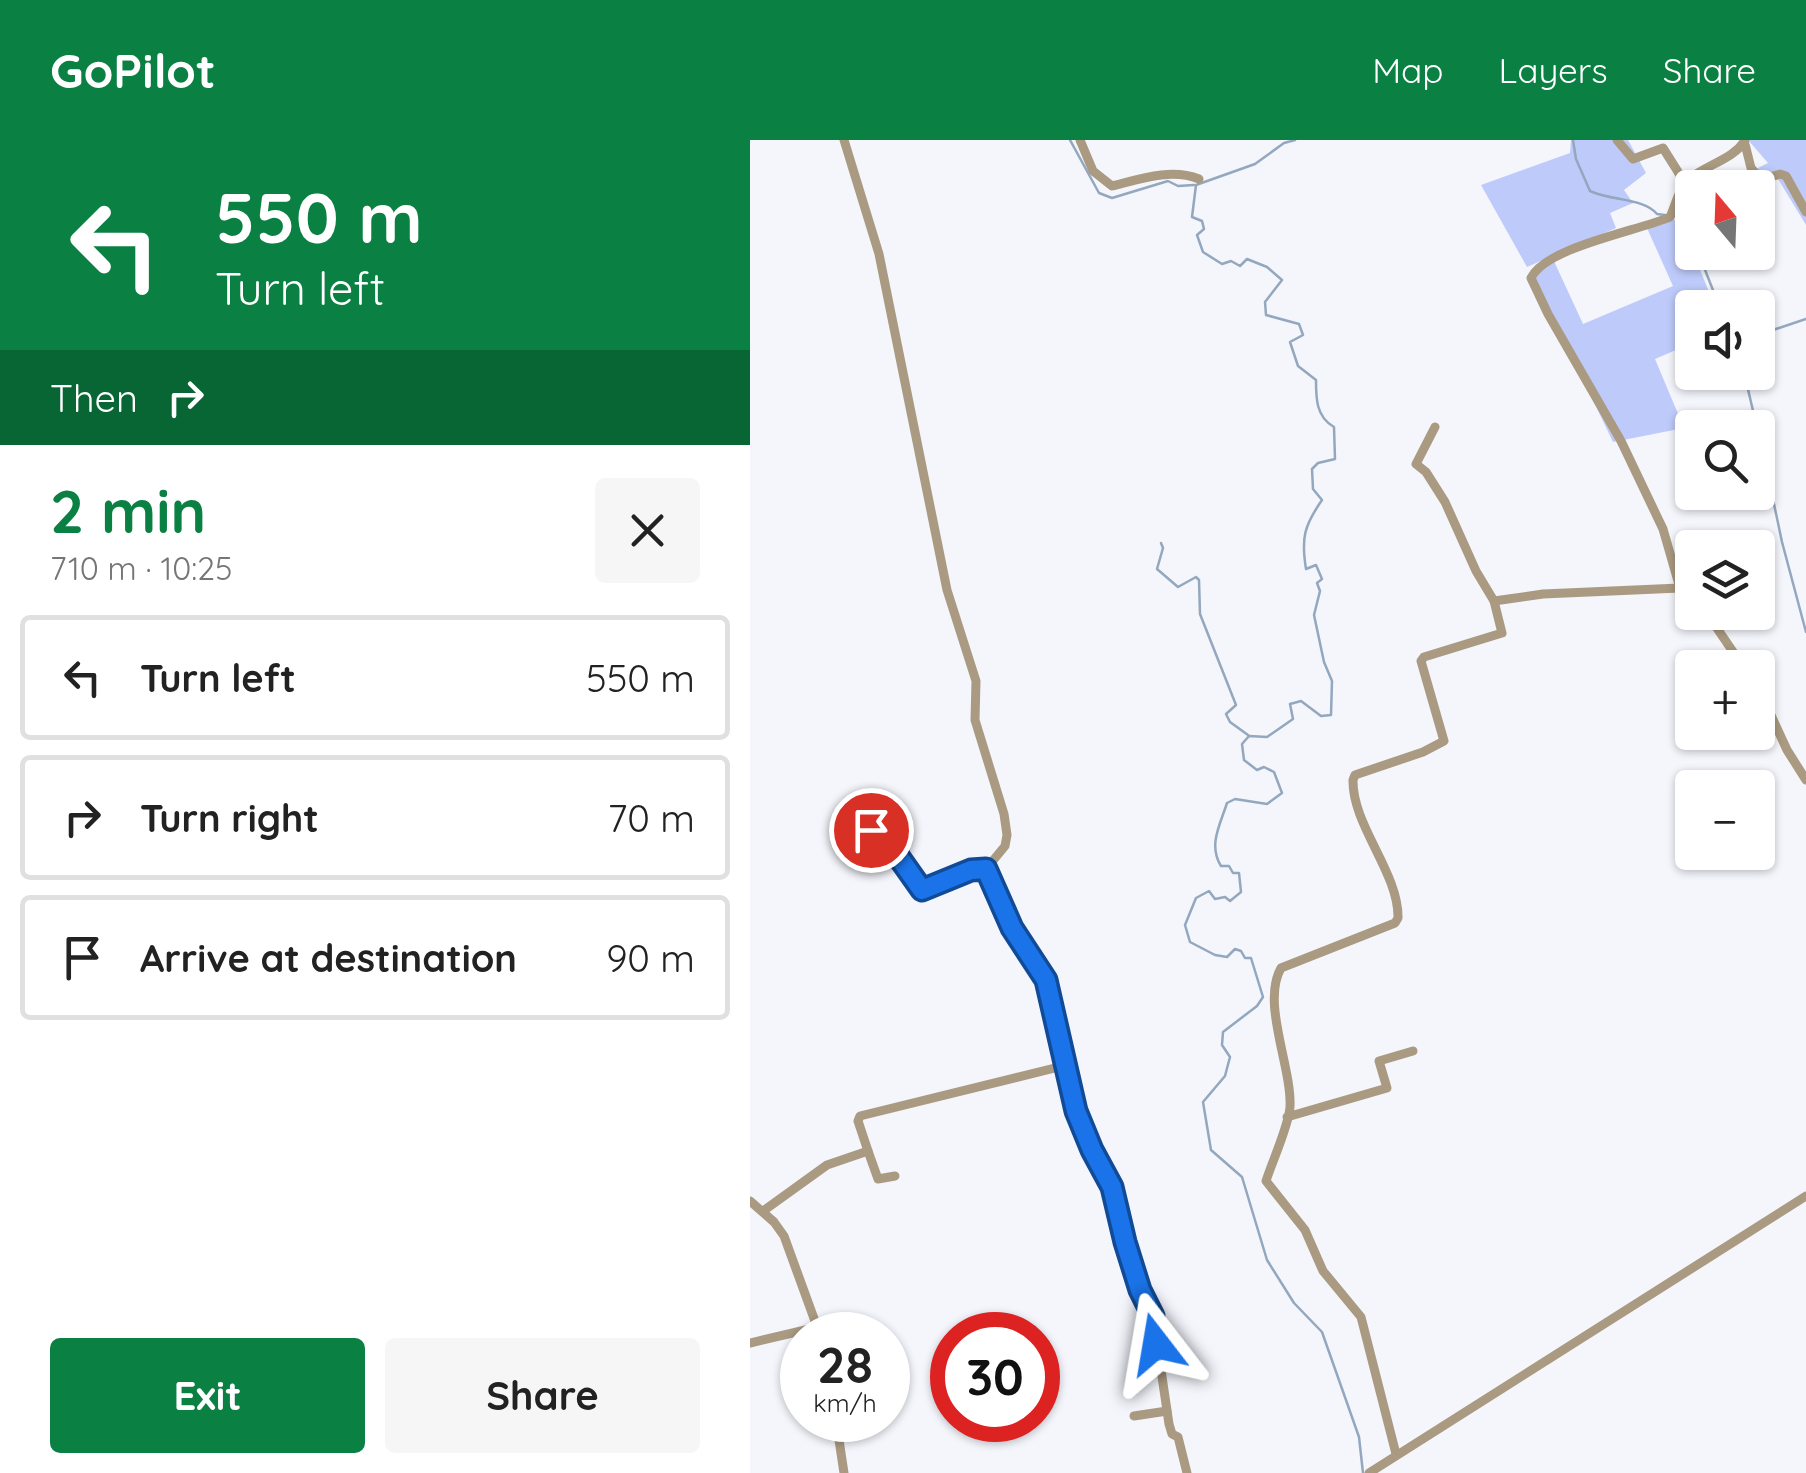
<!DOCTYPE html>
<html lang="en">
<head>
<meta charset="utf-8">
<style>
  :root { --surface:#fff; --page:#f6f6f6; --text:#222; --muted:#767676; --line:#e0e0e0; --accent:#0b8043 }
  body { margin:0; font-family:Quicksand,sans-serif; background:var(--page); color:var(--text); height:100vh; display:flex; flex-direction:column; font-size:38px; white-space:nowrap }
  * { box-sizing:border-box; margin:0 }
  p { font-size:32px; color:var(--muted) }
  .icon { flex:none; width:55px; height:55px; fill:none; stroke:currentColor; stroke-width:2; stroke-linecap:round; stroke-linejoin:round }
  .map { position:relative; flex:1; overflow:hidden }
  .drawer { display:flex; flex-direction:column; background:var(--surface); width:750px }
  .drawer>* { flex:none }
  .guide { background:#0b8043; color:#fff; overflow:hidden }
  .needle { width:65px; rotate:341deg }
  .buttons { position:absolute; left:925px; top:30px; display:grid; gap:20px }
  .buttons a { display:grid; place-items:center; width:100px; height:100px; border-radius:10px; background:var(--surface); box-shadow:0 2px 8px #0004; font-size:50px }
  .speed { position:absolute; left:30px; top:1172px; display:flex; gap:20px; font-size:50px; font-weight:700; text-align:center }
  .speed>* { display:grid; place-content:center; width:130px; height:130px; border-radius:50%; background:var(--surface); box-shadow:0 2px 8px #0004; line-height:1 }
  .speed small { font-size:25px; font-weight:400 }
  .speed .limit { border:15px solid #d22; background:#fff; color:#111 }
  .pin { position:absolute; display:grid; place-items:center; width:85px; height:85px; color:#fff; margin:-42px; border:5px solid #fff; border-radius:50%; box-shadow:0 2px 10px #0007 }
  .me { position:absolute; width:110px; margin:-55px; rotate:346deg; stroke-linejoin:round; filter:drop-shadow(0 0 8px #0008) }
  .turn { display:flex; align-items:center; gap:35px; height:210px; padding:0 50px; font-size:45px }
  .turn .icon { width:130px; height:130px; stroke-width:2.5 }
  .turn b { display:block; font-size:70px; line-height:85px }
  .then { display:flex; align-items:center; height:95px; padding:0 50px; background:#0003; gap:20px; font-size:38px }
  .round { display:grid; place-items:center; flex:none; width:105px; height:105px; border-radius:10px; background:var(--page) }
  .summary { display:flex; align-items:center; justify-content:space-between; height:170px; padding:0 50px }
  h1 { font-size:60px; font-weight:800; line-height:75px; color:var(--accent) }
  .button { display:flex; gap:20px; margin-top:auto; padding:20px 50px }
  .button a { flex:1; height:115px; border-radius:10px; background:var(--accent); color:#fff; font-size:40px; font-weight:800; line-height:115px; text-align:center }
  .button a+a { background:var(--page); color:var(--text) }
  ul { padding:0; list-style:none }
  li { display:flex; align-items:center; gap:30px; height:125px; margin:0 20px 15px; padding:0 30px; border:5px solid var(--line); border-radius:10px }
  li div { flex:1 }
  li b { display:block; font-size:38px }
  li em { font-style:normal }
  header { display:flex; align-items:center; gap:60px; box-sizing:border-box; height:140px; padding:0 50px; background:var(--accent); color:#fff }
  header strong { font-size:48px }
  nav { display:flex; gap:55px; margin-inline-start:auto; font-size:35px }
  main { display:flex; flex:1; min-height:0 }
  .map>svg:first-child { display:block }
</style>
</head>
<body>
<header>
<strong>GoPilot</strong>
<nav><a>Map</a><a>Layers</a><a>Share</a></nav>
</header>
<main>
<section class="drawer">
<div class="guide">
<div class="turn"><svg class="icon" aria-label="left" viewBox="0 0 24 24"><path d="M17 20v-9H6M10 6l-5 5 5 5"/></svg><div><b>550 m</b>Turn left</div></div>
<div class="then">Then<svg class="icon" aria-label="right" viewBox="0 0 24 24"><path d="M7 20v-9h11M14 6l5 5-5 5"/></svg></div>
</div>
<div class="summary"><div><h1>2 min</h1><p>710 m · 10:25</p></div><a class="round"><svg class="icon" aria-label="close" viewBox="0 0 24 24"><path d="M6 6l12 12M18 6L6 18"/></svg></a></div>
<ul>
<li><svg class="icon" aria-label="left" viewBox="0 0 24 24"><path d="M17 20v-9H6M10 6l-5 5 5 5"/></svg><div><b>Turn left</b></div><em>550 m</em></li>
<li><svg class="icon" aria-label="right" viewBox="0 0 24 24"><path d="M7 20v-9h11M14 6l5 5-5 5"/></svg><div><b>Turn right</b></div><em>70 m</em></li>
<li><svg class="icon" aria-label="arrive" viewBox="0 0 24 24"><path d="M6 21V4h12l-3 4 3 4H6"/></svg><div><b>Arrive at destination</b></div><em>90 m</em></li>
</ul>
<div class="button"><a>Exit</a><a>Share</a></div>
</section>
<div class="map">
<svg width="1056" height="1333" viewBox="0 0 1056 1333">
  <rect width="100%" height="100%" fill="#f4f6fc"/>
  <!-- green -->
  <g fill="#becbfa">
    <polygon points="821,0 878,0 896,33 874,50 883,63 860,73 866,88 777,127 731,45 820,13"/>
    <polygon points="998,0 1056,0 1056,85 1028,39 993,45 988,38 1018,23"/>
    <polygon points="922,79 931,82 965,167 942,168 942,203 905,219 934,288 863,302 784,137 803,119 833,184 923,146 897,88"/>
  </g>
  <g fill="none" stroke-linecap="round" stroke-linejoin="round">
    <!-- stream -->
    <g stroke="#93a7be" stroke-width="2.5">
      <polyline points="320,0 349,53 362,58 418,41 428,46 444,45"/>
      <path d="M 545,0 L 534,3 L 505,24 L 446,45 L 442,77 L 452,81 L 454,89 L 447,95 L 453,112 L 472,124 L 481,121 L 490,126 L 497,119 L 517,127 L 532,140 L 515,162 L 516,175 L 549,184 L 553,195 L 540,202 L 548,226 L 566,240 C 566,258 566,277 584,287 L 585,319 L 568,323 L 562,329 L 563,349 L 572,360 C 554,386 551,398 556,429 L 566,425 L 572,439 L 567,443 L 570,451 L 564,475 L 574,522 L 582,541 L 581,575 L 571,576 L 551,561 L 540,564 L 543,579 L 517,597 L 499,596 L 492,604 L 494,620 L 507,630 L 514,627 L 524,632 L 532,653 L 517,664 L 485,659 L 477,663 C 470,685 458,705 471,726 L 479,726 L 483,733 L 489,733 L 491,752 L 480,761 L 475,757 L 465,759 L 459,751 L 446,758 L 435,785 L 440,802 L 465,815 L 477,817 L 485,809 L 491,811 L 495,818 L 501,818 L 513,857 L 507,866 L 473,892 L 472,905 L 480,917 L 475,936 L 453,962 L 461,1010 L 492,1037 L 517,1120 L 544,1163 L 572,1192 L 609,1297 L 613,1333"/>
      <path d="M 823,0 L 826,19 L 840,51 C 861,61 894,58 907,74 L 915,75"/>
      <polyline points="923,76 932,77 942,99"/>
      <polyline points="948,112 970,168"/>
      <polyline points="1008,195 1056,179"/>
      <polyline points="994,232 1007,288"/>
      <polyline points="1008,288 1032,402 1056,492"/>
      <polyline points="411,403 413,408 407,429 428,447 446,437 449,440 450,474 486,565 476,574 480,582 498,595"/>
    </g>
    <!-- minor -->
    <g stroke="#aa9a81" stroke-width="9">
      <polyline points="94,0 129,114 197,450 226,541 225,580 254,674 257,695 255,706 236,729 262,788 296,840 326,971 342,1010 362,1047 375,1102 390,1149 403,1176 419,1284 422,1294 428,1297 437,1333"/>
      <path d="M 330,0 L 343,31 L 362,46 C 390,39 421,28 449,39"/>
      <polyline points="867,0 883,19 913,8 935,43"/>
      <polyline points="995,4 1001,28 1011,40 1030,34 1036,36 1056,72"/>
      <path d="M 942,458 L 930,448 L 913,389 L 871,301 L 798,174 L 781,138 C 796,107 888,91 920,77 C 925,66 929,49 937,41 C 954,25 984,20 995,0"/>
      <polyline points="744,461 793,454 930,448"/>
      <polyline points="956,472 994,528"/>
      <polyline points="1008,547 1037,610 1056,640"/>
      <polyline points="121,691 148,716 172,750 221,730 236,729"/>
      <polyline points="537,977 637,948 629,921 663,911"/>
      <polyline points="118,1011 128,1039 145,1036"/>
      <polyline points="0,1061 24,1082 34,1096 70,1195"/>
      <polyline points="13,1071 77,1025 118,1011 108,981 110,976 317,925"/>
      <polyline points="0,1203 68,1187"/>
      <polyline points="384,1276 417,1271"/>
      <polyline points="86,1280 94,1333"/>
      <path d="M 646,1314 L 611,1177 L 573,1131 L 555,1090 L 516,1041 C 522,1022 539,985 540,967 C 542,927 511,863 531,828 L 645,783 L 648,778 C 649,733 602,685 603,640 L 605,635 L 673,612 L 694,601 L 671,521 L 674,517 L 752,493 L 744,461 L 726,431 L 695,362 L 676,332 L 666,324 L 685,287"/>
      <polyline points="619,1333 1056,1056"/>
    </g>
  </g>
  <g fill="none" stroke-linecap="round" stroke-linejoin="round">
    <!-- route casing -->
    <g stroke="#114b97" stroke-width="25">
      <polyline id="route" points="121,690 148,716 172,750 221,730 236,729 262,788 296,840 326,971 342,1010 362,1047 375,1102 390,1150 403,1176 406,1204"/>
    </g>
    <!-- route -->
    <use href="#route" stroke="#1a73e8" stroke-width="18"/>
  </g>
</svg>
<div class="buttons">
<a><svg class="needle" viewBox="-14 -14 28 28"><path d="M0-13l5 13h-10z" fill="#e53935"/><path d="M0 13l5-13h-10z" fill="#767676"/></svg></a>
<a><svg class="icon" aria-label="sound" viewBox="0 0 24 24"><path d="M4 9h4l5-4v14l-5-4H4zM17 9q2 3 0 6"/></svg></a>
<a><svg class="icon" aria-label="search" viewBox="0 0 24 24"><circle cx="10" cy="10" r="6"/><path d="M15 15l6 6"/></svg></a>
<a><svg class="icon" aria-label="layers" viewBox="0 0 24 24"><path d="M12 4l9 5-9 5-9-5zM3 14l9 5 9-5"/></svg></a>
<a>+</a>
<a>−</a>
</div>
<div class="speed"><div>28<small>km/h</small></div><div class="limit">30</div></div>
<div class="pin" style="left:121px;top:690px;background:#d93025"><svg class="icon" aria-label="arrive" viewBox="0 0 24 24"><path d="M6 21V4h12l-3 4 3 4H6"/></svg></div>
<svg class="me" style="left:406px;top:1204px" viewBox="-20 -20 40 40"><path d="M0-17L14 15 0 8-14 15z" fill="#1a73e8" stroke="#fff" stroke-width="4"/></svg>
</div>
</main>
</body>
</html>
